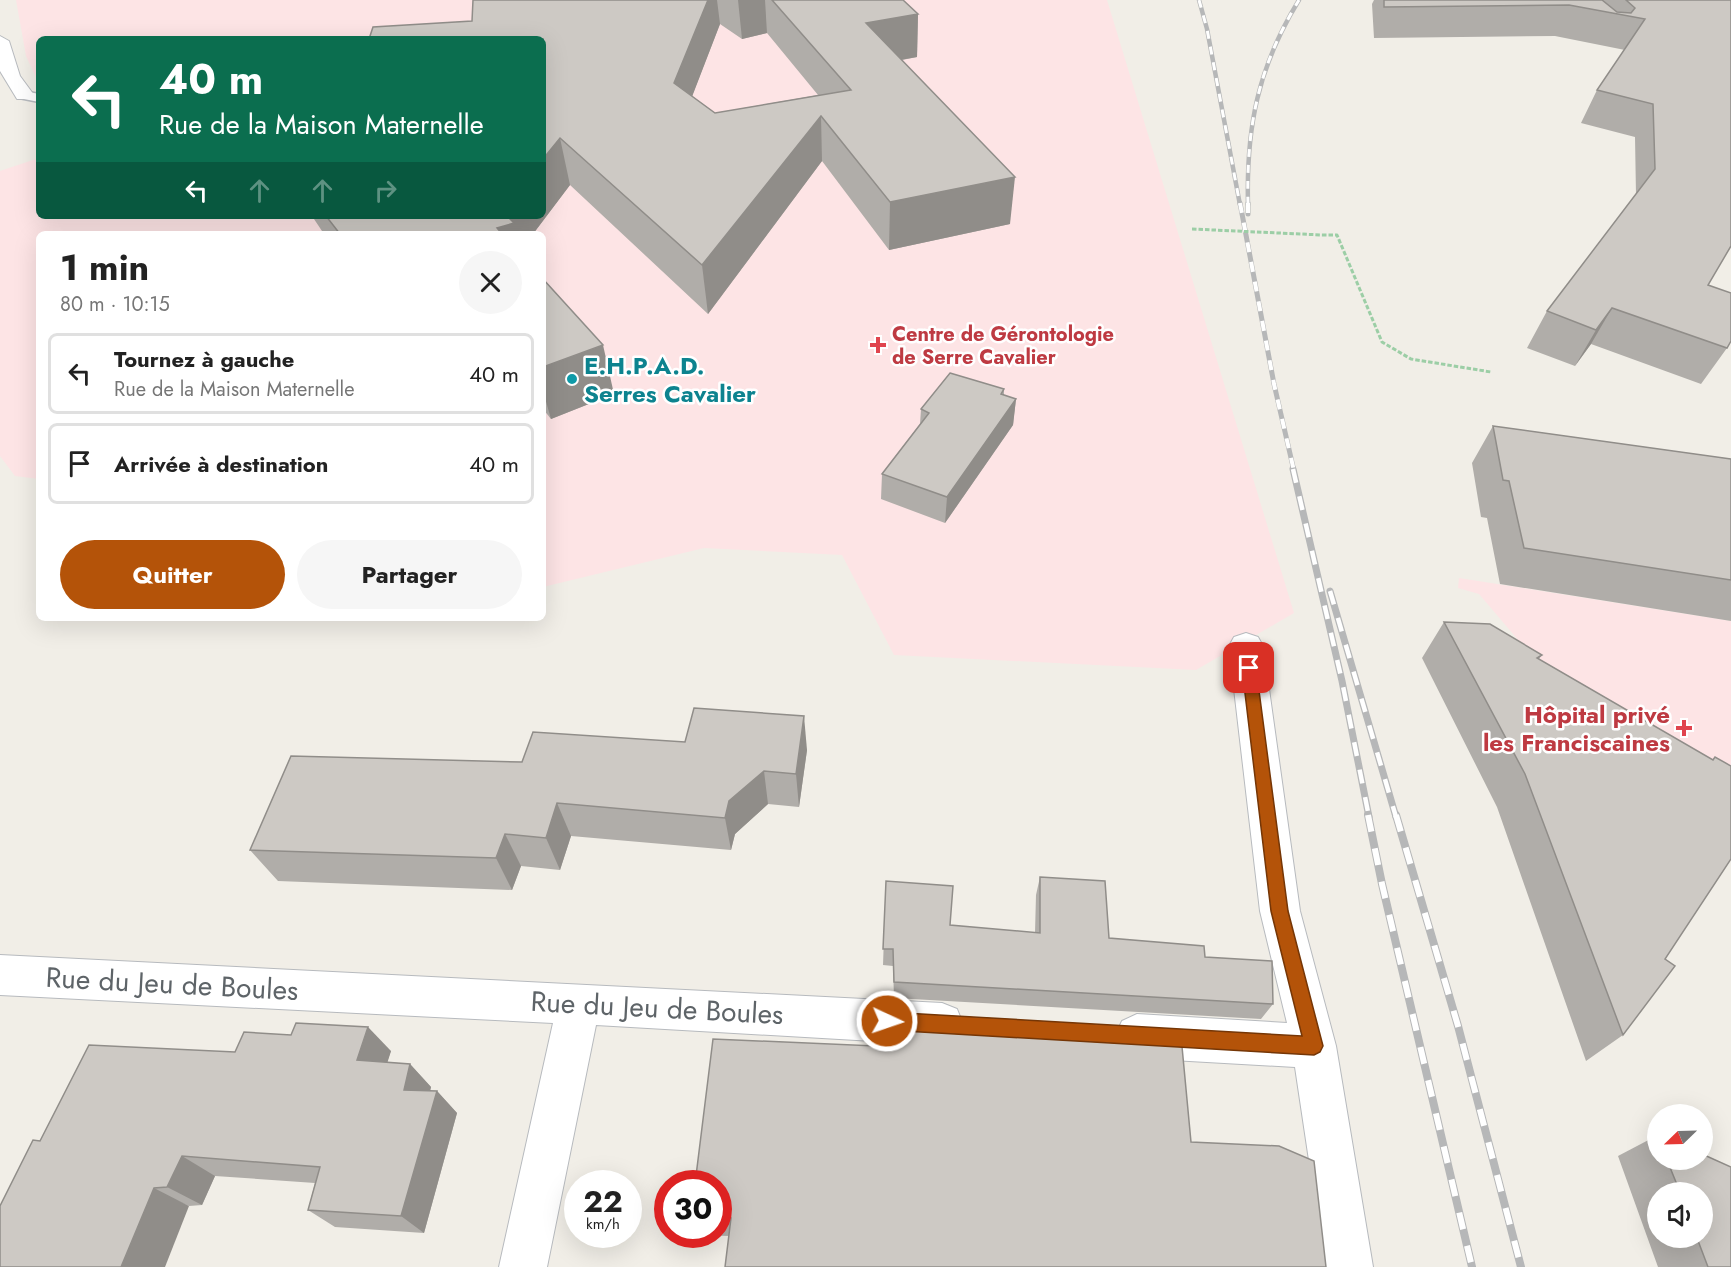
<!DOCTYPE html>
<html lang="fr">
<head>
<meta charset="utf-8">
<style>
  :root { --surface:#fff; --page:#f6f6f6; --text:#222; --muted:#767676; --line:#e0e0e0; --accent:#b45309 }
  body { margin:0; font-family:Jost,sans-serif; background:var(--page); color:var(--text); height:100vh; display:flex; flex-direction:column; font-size:22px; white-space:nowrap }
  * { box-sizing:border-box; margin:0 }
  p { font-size:20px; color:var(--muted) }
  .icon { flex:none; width:33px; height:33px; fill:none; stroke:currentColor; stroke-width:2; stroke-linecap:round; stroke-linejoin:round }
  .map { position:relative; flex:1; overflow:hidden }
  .details { position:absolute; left:36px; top:231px; width:510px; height:390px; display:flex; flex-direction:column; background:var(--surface); border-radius:9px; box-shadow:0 6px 24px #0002 }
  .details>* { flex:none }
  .guide { position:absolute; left:36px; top:36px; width:510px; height:183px; border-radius:9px; box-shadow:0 6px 24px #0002; background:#0b6e4f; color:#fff; overflow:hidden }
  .needle { width:39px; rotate:247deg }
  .fabs { position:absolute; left:1647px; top:1104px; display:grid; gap:12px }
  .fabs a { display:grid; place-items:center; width:66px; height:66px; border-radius:50%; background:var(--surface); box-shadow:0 6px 24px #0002; font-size:30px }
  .speed { position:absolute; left:564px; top:1170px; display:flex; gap:12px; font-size:30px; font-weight:700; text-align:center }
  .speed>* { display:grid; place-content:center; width:78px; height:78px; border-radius:50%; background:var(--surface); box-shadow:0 6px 24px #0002; line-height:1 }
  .speed small { font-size:15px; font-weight:400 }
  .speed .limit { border:9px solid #d22; background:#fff; color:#111 }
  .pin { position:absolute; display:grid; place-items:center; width:51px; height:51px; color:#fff; margin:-26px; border-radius:12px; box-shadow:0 3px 9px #0006 }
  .me { position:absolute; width:66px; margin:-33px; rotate:93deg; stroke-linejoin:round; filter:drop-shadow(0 0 4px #0008) }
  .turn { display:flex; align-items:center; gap:21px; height:126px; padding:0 24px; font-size:27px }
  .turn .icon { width:78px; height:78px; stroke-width:2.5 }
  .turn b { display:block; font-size:42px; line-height:51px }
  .lanes { display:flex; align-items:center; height:57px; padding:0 24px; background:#0003; justify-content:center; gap:30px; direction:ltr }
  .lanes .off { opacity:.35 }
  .round { display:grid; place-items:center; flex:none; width:63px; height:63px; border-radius:32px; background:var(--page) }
  .head { display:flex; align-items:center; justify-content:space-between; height:102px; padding:0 24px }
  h1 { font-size:36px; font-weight:700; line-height:45px }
  .cta { display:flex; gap:12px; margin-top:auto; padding:12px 24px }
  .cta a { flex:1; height:69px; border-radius:36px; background:var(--accent); color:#fff; font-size:24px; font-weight:700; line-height:69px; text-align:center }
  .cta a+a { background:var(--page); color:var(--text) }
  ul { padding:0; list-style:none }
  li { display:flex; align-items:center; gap:18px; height:81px; margin:0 12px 9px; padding:0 12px; border:3px solid var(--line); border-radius:9px }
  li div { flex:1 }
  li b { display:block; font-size:22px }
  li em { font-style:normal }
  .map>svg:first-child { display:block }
</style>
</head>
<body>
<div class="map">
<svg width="1731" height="1267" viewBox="0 0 1731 1267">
  <rect width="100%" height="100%" fill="#f1eee7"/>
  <!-- medical -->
  <g fill="#fde4e5">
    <polygon points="16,0 1107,0 1294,613 1196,670 894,655 842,555 704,548 543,587 543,234 39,234 39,479 15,476 0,456 0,171 39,158 39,216 543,216 543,39 39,39 39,84 26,56"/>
    <polygon points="1459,578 1731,621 1731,787 1542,668 1479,594 1458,588"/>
  </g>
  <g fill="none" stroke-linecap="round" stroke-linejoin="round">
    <!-- service casing -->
    <g stroke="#b7babe" stroke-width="3">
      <polygon id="service" points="24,91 39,94 39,102 19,98 19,92"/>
    </g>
    <!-- minor casing -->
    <g stroke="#b7babe" stroke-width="2">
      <g id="minor">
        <polygon points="0,36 9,41 20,76 34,95 31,99 17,99 0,71"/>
        <polygon points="1246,633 1258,637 1263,646 1300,911 1336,1046 1373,1267 1325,1267 1295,1067 1137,1058 1122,1051 1115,1036 1122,1021 1137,1014 1287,1023 1260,911 1229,646 1234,637"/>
        <polygon points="0,955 942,1003 957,1009 963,1024 957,1039 942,1045 596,1025 547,1267 499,1267 553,1023 0,995"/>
      </g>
    </g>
    <!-- path -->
    <polyline stroke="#9ccea6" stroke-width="3" stroke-dasharray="4.5 2" stroke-linecap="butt" points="1322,235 1337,235 1382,342 1411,359 1491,372"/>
    <!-- service -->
    <use href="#service" fill="#fff" fill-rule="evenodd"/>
    <!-- minor -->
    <use href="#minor" fill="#fff" fill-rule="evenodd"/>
    <!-- rail-far3 casing -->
    <g stroke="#b6b7b8" stroke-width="4.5">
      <g id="rail-far3">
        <polyline points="1199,0 1207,29 1240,205"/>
        <path d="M 1248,205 C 1246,127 1258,67 1299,0"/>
      </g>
    </g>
    <!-- rail-far2 casing -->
    <g stroke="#b6b7b8" stroke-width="5">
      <g id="rail-far2">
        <polyline points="1240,203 1274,384 1294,471"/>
        <polyline points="1248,203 1248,214"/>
      </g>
    </g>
    <!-- rail-far1 casing -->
    <g stroke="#b6b7b8" stroke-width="7">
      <g id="rail-far1">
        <polyline points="1293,469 1342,681 1369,817"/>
        <polyline points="1330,591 1396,817"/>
      </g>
    </g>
    <!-- rail casing -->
    <g stroke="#b6b7b8" stroke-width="8">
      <g id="rail">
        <polyline points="1368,815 1382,884 1472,1267"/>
        <polyline points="1396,815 1458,1026 1521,1267"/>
      </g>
    </g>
    <!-- rail-far3 -->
    <use href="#rail-far3" stroke="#fff" stroke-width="3" stroke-dasharray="8" stroke-linecap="butt"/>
    <!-- rail-far2 -->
    <use href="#rail-far2" stroke="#fff" stroke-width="4" stroke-dasharray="10" stroke-linecap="butt"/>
    <!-- rail-far1 -->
    <use href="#rail-far1" stroke="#fff" stroke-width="4.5" stroke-dasharray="14" stroke-linecap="butt"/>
    <!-- rail -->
    <use href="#rail" stroke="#fff" stroke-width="6" stroke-dasharray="17" stroke-linecap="butt"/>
    <!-- path-bridge -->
    <polyline stroke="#9ccea6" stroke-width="3" stroke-dasharray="4.5 2" stroke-linecap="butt" points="1192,229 1322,235"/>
  </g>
  <!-- wall -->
  <g fill="#b0ada9" fill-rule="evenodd">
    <path d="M 473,0 L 772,0 L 918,14 L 917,57 L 902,60 L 1010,224 L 889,250 L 822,161 L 708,314 L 570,185 L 533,234 L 324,234 L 312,216 L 543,216 L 472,21 ZM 720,24 L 742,39 L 767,33 L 818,95 L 715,113 L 692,96 Z"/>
    <polygon points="1374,0 1731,0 1708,285 1727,348 1701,384 1591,344 1575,366 1527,348 1547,311 1636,195 1635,137 1581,123 1597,90 1625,50 1555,36 1374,38 1372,4"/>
    <polygon points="543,279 614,394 551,419 543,409"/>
    <polygon points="1004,389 1004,395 1016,399 1013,425 945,523 881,499 882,474 920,424 921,409"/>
    <polygon points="1493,426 1731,459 1731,621 1500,584 1487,518 1481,517 1472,463"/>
    <polygon points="1444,622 1542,655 1539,659 1712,760 1715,757 1665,959 1623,1035 1586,1061 1497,807 1422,658"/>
    <polygon points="807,750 799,807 768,804 735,834 731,850 571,836 560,870 521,866 512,890 278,881 250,850 522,762"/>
    <polygon points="1040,877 1109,938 1205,957 1273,1004 1261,1019 894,998 893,966 883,965 886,881 950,925 1035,933 1036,895"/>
    <polygon points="897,1019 1181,1036 729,1236 700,1235 718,1234 718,1184 895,1047"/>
    <polygon points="391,1051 387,1062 410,1064 431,1087 430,1091 437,1091 457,1113 424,1233 335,1227 308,1210 315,1183 215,1176 202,1205 189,1206 40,1141 235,1052"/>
    <path d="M 1658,1135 L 1658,1160 L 1702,1160 L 1731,1267 L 1658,1267 L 1618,1156 ZM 1658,1192 L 1702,1192 L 1702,1238 L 1658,1238 Z"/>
  </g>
  <!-- shaded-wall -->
  <g fill="#908d89">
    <polygon points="708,0 717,0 720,24 680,128 674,83"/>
    <polygon points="738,0 765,0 767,33 742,39"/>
    <polygon points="918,14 917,57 866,66 866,23"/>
    <polygon points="821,116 822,161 708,314 702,265"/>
    <polygon points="560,138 570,185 533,234 499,234 497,228 503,216 543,216 543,159"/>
    <polygon points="1015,177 1010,224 889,250 890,202"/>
    <polygon points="1612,308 1591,344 1575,366 1596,330"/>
    <polygon points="603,345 614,394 551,419 543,391 543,367"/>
    <polygon points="1016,399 1013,425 945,523 947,497"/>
    <polygon points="804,716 807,750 799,807 796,774"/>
    <polygon points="764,771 768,804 735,834 731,850 725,818 729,801"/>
    <polygon points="557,803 571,836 560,870 546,838"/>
    <polygon points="505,834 521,866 512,890 496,858"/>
    <polygon points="368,1027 391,1051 381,1083 357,1060"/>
    <polygon points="410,1064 431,1087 425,1112 404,1090"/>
    <polygon points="437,1091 457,1113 424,1233 401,1216"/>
    <polygon points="182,1156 215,1176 202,1205 167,1187"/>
    <polygon points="154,1188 189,1206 165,1267 121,1267"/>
  </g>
  <!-- building -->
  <g fill="#cdc9c4" stroke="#908d89" stroke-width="1.5">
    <polygon points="473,0 708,0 674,83 715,113 851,90 772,0 903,0 918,14 866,23 1015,177 890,202 821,116 702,265 560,138 543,159 543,39 369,39 373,27 472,21"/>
    <polygon points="1384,0 1602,0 1617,12 1631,13 1635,8 1626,0 1731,0 1731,246 1708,285 1731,293 1731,341 1727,348 1612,308 1596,330 1547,311 1655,169 1653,104 1597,90 1645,19 1569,5 1384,7"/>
    <polygon points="326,216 507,216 514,223 497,228 502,234 340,234"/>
    <polygon points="543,279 603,345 543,367"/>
    <polygon points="950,373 1004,389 1001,394 1016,399 947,497 882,474 929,413 921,409"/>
    <polygon points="1493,426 1731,459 1731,580 1524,548 1509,481 1503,480"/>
    <polygon points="1444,622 1490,624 1542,655 1537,658 1713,760 1715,757 1731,766 1731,859 1665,959 1675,966 1623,1035 1525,774"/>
    <polygon points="694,708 804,716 796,774 764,771 729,801 725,818 557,803 546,838 505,834 496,858 250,850 291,756 522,762 533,732 685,742"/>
    <polygon points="1040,877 1105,881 1109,938 1204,946 1205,957 1272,961 1273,1004 894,982 893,949 883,949 886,881 953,886 950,925 1040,933"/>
    <polygon points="897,1019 1181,1036 1191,1142 1279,1146 1314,1161 1326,1267 725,1267 731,1218 718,1218 718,1184 695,1184 713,1039 898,1047"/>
    <polygon points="296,1023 368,1027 357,1060 410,1064 404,1090 437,1091 401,1216 308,1210 320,1167 182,1156 167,1187 154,1188 121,1267 0,1267 0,1206 33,1140 40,1141 89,1045 235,1052 244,1032 291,1035"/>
    <polygon points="1702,1154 1731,1167 1731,1267 1708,1267 1697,1238 1702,1238 1702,1192 1680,1192 1667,1160 1702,1160"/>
  </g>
  <!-- route -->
  <polygon fill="#b45309" stroke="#753606" stroke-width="1.5" points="1249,663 1256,668 1288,911 1323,1046 1320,1052 1314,1055 887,1030 881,1027 878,1021 881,1015 887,1012 1302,1036 1271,911 1242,668"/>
  <!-- markers -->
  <g fill="#e0444e" stroke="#fff" stroke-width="2">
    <path d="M875 336h6v6h6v6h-6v6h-6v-6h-6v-6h6z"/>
    <path d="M1681 719h6v6h6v6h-6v6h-6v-6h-6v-6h6z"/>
  </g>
  <circle fill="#0f9aa8" stroke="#fff" stroke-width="2" cx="572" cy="379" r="6"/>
  <g text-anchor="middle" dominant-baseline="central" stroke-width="5" stroke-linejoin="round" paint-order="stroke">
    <!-- far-health labels -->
    <g font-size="20" font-weight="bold" fill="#be3a42" stroke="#fff" text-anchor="start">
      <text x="892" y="334">Centre de Gérontologie<tspan x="892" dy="23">de Serre Cavalier</tspan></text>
    </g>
    <!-- culture labels -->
    <g font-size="24" font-weight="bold" fill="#0d838f" stroke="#fff" text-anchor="start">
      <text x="584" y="365">E.H.P.A.D.<tspan x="584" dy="28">Serres Cavalier</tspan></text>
    </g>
    <!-- health labels -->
    <g font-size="24" font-weight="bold" fill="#be3a42" stroke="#fff" text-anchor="end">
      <text x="1670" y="714">Hôpital privé<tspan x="1670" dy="28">les Franciscaines</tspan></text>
    </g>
    <!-- near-street labels -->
    <g font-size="28" fill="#5e6468" stroke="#fff">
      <text transform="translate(172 984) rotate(3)">Rue du Jeu de Boules</text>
      <text transform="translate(657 1008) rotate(3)">Rue du Jeu de Boules</text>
    </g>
  </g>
</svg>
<div class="fabs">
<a><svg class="needle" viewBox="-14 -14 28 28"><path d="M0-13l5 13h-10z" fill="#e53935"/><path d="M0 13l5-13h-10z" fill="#767676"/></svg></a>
<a><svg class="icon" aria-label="sound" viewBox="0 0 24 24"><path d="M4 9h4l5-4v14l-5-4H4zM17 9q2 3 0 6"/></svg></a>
</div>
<div class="speed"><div>22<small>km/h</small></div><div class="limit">30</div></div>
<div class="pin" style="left:1249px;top:668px;background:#d93025"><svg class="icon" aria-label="arrive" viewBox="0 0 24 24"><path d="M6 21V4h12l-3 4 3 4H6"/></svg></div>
<svg class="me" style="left:887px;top:1021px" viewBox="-20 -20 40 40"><circle r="17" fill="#b45309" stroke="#fff" stroke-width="3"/><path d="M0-11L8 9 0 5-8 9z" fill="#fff"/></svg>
<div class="guide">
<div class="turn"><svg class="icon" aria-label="left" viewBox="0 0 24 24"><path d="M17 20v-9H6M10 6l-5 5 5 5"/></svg><div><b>40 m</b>Rue de la Maison Maternelle</div></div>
<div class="lanes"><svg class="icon" aria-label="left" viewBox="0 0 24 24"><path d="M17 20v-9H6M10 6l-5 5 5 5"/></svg><svg class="icon off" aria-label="ahead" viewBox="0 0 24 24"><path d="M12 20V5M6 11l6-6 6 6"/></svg><svg class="icon off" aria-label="ahead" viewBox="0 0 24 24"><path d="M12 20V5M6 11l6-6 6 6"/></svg><svg class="icon off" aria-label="right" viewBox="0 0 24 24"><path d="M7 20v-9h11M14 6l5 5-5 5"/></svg></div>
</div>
<section class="details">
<div class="head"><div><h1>1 min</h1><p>80 m · 10:15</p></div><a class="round"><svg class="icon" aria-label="close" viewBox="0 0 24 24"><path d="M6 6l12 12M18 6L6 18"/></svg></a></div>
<ul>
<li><svg class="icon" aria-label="left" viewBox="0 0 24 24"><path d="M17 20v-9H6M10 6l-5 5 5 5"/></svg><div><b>Tournez à gauche</b><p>Rue de la Maison Maternelle</p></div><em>40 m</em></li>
<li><svg class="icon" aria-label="arrive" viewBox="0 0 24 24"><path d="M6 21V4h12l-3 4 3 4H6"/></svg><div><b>Arrivée à destination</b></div><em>40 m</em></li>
</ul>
<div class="cta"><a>Quitter</a><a>Partager</a></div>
</section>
</div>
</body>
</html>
